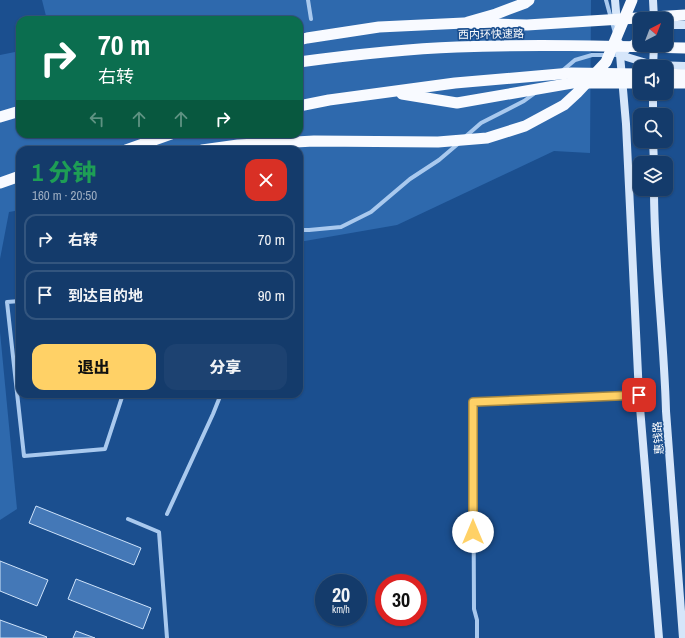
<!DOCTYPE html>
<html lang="zh">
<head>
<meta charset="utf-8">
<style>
  :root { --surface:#143b6b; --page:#1d4271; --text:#f1f3f6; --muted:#9dadc1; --line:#33557e; --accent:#ffd166 }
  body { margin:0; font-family:"Archivo Narrow","Noto Sans SC",sans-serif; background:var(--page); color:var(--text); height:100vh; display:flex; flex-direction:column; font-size:15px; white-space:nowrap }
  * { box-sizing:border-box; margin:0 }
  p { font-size:13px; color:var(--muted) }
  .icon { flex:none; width:22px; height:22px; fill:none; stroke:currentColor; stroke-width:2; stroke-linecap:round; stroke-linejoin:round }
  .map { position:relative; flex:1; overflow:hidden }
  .panel { position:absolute; left:16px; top:146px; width:287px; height:252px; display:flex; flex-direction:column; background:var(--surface); border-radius:12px; box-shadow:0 1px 3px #0004,0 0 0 1px var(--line) }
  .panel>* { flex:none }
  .banner { position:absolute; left:16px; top:16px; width:287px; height:122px; border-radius:12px; box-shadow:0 1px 3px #0004,0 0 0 1px var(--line); background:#0b6e4f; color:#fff; overflow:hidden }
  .needle { width:26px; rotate:42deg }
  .fabs { position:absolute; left:633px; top:12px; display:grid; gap:8px }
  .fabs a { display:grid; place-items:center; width:40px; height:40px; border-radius:8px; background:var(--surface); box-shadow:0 1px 3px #0004,0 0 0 1px var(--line); font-size:20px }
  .speed { position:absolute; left:315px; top:574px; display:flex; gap:8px; font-size:20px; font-weight:700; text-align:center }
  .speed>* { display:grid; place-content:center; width:52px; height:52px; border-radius:50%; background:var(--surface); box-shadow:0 1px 3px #0004,0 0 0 1px var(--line); line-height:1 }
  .speed small { font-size:10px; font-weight:400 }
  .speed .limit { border:6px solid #d22; background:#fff; color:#111 }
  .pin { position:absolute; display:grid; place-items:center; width:34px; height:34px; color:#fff; margin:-17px; border-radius:8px; box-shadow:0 2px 6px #0006 }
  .me { position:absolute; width:44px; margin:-22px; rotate:0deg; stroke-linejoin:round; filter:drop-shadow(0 0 3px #0008) }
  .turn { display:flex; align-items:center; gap:14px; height:84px; padding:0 16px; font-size:18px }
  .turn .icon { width:52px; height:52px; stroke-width:2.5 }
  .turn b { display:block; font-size:28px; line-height:34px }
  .lanes { display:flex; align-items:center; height:38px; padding:0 16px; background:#0003; justify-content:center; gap:20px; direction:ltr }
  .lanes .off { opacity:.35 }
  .round { display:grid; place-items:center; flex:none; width:42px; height:42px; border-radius:12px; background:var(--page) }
  .summary { display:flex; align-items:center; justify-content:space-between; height:68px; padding:0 16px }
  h1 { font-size:24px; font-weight:800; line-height:30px; color:#1e9e55 }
  .action { display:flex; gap:8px; margin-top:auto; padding:8px 16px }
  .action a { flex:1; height:46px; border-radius:12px; background:var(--accent); color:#111; font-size:16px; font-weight:800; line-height:46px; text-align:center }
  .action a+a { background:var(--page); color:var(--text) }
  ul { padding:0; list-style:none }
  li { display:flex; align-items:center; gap:12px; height:50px; margin:0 8px 6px; padding:0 8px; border:2px solid var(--line); border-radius:12px }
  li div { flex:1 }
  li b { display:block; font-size:15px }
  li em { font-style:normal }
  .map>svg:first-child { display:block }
</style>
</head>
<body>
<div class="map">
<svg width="685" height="638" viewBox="0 0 685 638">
  <rect width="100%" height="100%" fill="#1b4f8f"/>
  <!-- green -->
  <g fill="#2e69ad">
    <polygon points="42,0 591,0 590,153 554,151 397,225 299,242 299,150 20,150 20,210 9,212 0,259 0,55 20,51 20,134 299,134 299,20 47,20"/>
    <polygon points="0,332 17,509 0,520"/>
  </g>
  <!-- building -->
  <g fill="#4478b7" stroke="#cfe3fa">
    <polygon points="36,506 141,548 134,565 29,523"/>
    <polygon points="0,561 48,580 37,606 0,591"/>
    <polygon points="76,579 151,608 143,629 68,599"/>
    <polygon points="0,620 47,637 46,638 0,638"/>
    <polygon points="76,631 95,638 73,638"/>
  </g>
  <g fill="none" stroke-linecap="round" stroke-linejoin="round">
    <!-- minor -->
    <g stroke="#a9c9ee" stroke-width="4">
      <polyline points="308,0 311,19"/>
      <polyline points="606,0 615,33"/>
      <polyline points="562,71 575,60 592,55 620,55"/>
      <polyline points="465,137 481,123 524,101 535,93"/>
      <polyline points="299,230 309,230 341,227 371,212 410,179 439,160 459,143"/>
      <polyline points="20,301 7,302 24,456 105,449 123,394"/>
      <polyline points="167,514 213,414 221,394"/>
      <polyline points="128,519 159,532 167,638"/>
      <polyline points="477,638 477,620 474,609 473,402 639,395"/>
    </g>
    <!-- secondary -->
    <g stroke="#d6e6fa" stroke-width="8">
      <polyline points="615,0 617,23"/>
      <polyline points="653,0 654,19"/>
      <polyline points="666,25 685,25"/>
      <polyline points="640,38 620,55 653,65 685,66"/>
      <polyline points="619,43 626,124 639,395 659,638"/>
      <polyline points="653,67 654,45"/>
      <polyline points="653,93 653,115"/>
      <polyline points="653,141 654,163"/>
      <path d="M 654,189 C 654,263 664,337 666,411 L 683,638"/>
    </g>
    <!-- trunk -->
    <g stroke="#f8faff" stroke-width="11">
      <polyline points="468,22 496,14 525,3 529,0"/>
      <polyline points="666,74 685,75"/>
      <polyline points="666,83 685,83"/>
      <polyline points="0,117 20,111"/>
      <polyline points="126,150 171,134"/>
      <polyline points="0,183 20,176"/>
    </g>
    <!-- trunk-bridge -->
    <g stroke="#f8faff" stroke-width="11">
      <polyline points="299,40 307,38 379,27 464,23 527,25 685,15"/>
      <path d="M 299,62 C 351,55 404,49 457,47 C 533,44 609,46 685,48"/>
      <polyline points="402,94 457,103 572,83 640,83"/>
      <polyline points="299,106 329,100 455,83 571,73 640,74"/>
      <polyline points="202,150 238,145 314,141 438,142 487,138 525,126 564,105 577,93 606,62 632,0"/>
    </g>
  </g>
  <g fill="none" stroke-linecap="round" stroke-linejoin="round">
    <!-- route casing -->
    <g stroke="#a68842" stroke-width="10">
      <polyline id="route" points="473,532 473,402 639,395"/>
    </g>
    <!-- route -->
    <use href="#route" stroke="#ffd166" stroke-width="7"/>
  </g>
  <g text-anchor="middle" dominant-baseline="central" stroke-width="3.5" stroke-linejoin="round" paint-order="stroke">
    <!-- street labels -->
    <g font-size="11" fill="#fff" stroke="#1b4f8f">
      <text transform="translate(491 34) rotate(-1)">西内环快速路</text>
      <text transform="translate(658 438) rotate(-94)">惠钱路</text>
    </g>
  </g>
</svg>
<div class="fabs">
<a><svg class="needle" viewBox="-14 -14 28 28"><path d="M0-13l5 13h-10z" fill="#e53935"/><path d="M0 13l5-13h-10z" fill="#9dadc1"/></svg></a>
<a><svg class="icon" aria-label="sound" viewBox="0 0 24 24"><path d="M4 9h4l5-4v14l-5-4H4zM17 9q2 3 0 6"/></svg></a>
<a><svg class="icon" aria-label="search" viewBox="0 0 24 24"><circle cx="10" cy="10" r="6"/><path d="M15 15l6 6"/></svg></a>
<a><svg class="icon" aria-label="layers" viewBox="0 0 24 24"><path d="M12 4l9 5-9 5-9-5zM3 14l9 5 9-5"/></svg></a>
</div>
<div class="speed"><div>20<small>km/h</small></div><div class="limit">30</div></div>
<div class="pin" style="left:639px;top:395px;background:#d93025"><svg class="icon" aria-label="arrive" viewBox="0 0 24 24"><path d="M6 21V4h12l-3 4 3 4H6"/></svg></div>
<svg class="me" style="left:473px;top:532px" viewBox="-20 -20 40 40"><circle r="19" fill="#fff"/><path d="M0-13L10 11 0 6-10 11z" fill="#ffd166"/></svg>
<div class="banner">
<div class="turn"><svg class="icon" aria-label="right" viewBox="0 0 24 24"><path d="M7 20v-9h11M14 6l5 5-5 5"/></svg><div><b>70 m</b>右转</div></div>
<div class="lanes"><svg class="icon off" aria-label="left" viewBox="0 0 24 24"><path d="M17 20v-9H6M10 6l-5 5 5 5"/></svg><svg class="icon off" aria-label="ahead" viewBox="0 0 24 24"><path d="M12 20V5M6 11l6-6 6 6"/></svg><svg class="icon off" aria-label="ahead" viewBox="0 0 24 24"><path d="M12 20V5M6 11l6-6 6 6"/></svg><svg class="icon" aria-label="right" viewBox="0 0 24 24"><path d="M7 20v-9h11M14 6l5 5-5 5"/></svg></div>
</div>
<section class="panel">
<div class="summary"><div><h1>1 分钟</h1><p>160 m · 20:50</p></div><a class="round" style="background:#d93025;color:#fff"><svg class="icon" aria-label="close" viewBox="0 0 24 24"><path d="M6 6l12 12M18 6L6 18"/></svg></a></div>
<ul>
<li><svg class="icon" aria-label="right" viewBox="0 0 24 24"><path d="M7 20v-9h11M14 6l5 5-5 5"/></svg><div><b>右转</b></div><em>70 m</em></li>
<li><svg class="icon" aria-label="arrive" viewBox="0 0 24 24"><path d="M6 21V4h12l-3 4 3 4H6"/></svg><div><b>到达目的地</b></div><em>90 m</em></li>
</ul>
<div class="action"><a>退出</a><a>分享</a></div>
</section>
</div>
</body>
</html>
